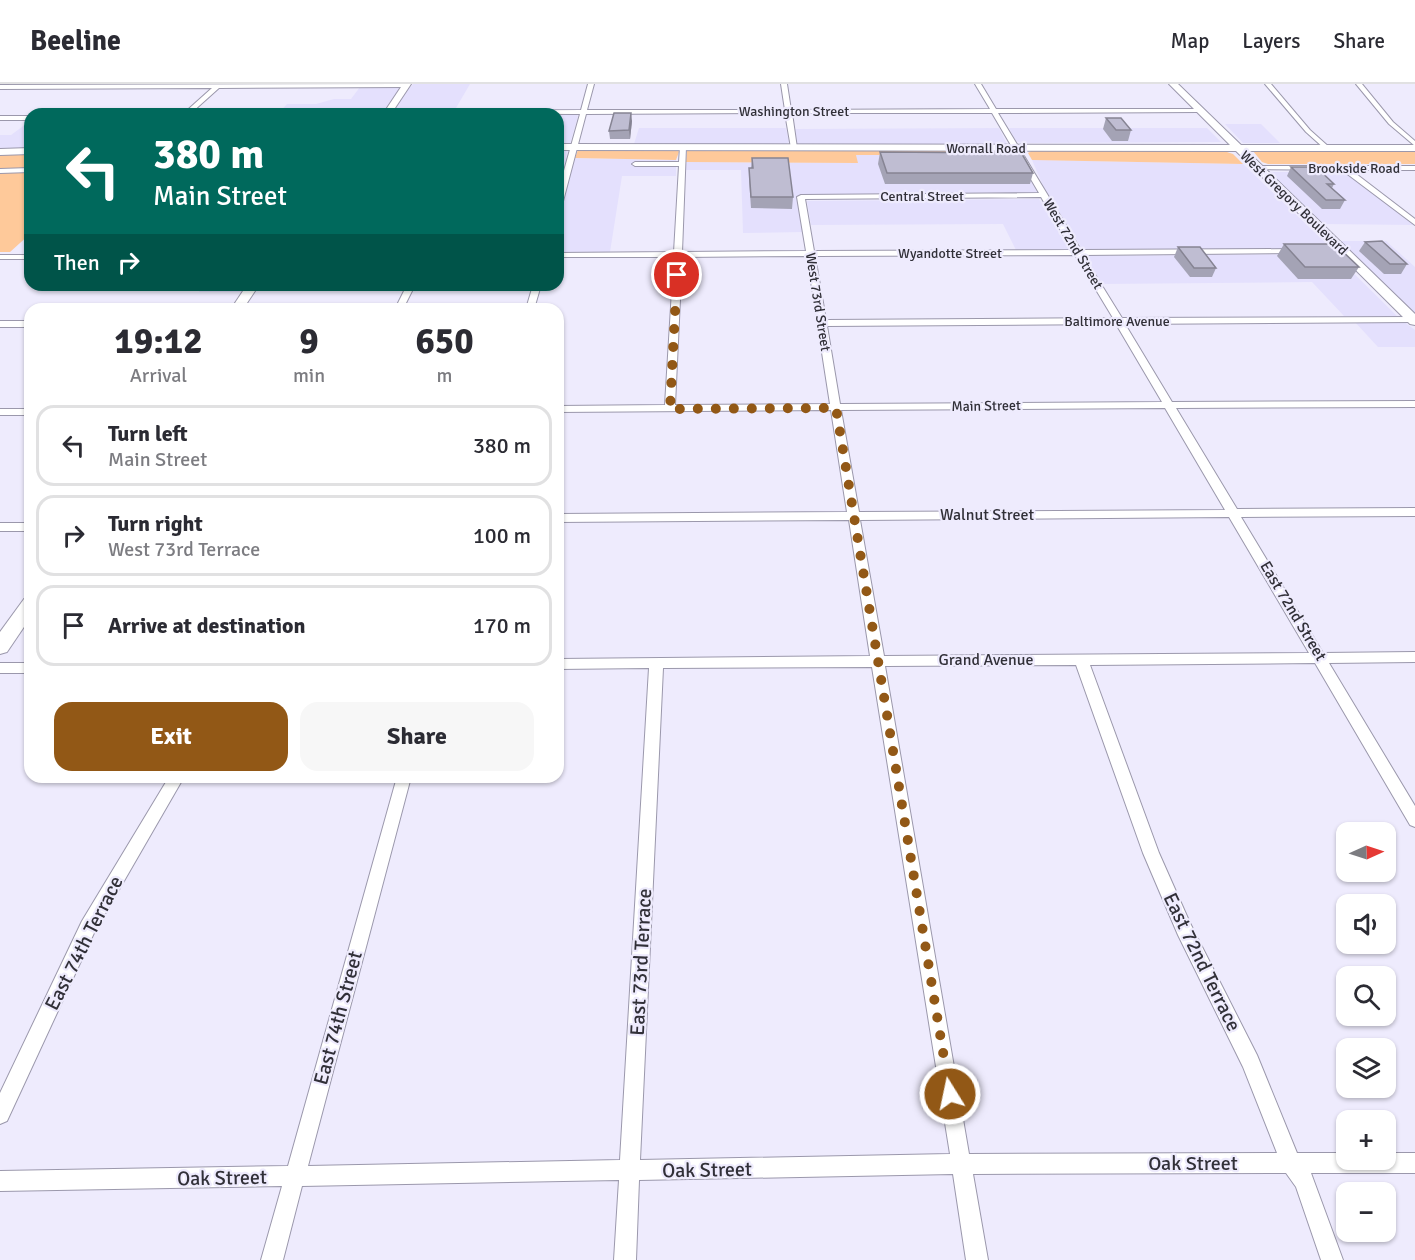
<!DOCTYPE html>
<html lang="en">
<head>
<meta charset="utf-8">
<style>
  :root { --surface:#fff; --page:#f7f7f7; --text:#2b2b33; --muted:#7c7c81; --line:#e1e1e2; --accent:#925816 }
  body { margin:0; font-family:Signika,sans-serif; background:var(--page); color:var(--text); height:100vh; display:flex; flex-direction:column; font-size:22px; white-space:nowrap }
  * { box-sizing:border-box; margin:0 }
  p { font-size:20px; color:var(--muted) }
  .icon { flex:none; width:33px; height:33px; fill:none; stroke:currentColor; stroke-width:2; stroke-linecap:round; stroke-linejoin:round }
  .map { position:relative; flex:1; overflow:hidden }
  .drawer { position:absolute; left:24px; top:219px; width:540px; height:480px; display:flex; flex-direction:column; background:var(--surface); border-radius:18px; box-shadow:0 2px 4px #0004 }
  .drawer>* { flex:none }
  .top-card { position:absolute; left:24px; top:24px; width:540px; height:183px; border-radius:18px; box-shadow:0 2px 4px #0004; background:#00695c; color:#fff; overflow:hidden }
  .needle { width:39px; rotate:87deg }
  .fabs { position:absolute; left:1336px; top:738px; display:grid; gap:12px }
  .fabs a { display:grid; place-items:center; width:60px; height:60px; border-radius:12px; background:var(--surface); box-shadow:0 2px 4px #0004; font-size:30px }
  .pin { position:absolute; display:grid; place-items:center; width:51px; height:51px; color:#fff; margin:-26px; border:3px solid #fff; border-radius:50%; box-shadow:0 2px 6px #0007 }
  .me { position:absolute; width:66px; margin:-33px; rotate:350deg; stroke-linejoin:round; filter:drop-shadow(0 0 4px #0008) }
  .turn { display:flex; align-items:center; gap:21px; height:126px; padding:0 30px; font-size:27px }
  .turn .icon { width:78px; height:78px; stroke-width:2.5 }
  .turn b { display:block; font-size:42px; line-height:51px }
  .then { display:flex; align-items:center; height:57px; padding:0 30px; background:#0003; gap:12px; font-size:22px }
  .eta { display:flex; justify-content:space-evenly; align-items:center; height:102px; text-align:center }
  .eta b { font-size:36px; font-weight:700; line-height:42px }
  .action { display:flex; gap:12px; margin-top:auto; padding:12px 30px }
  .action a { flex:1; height:69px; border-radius:18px; background:var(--accent); color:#fff; font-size:24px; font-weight:700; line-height:69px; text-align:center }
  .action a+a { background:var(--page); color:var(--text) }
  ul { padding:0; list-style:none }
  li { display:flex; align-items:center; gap:18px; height:81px; margin:0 12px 9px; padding:0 18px; border:3px solid var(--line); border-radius:18px }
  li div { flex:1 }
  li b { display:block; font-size:22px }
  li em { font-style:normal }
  header { display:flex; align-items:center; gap:36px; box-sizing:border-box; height:84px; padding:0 30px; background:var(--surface); border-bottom:2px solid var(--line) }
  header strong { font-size:28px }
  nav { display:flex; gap:33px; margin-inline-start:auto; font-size:21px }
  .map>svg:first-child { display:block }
</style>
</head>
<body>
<header>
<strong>Beeline</strong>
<nav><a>Map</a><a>Layers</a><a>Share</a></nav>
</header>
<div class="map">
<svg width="1415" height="1176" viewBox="0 0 1415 1176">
  <rect width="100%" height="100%" fill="#eeebfd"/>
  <!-- built -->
  <g fill="#e4e0fd">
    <polygon points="413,0 470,0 453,29 278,30 287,20 316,20 334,15 351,15 360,3 411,3"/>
    <polygon points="575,29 578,32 566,74 676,76 676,92 622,92 610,168 558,168 558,136 567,101 558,100 558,30 474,30"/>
    <polygon points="30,37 30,65 0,65 0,51 11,51"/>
    <polygon points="1225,40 1261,40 1280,59 1243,59"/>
    <polygon points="639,44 786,44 789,58 785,61 634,60"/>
    <polygon points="999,44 1007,60 800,60 797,59 795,45"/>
    <polygon points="1009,44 1207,44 1221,58 1021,59 1016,57"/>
    <polygon points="856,71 1016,71 1038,110 798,111 803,148 743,149 741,86 686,86 686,78 857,79"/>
    <polygon points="1032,76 1243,80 1329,162 1326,165 1083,166 1044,104"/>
    <polygon points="1269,88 1346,88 1414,141 1323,140"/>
    <polygon points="1039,115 1069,166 1016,166 1003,140 811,141 807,117"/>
    <polygon points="1340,157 1386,157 1415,183 1415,229"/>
    <polygon points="1334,170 1397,232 1344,232 1312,198 1102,200 1085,172"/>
    <polygon points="141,201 261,201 240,208 199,208 202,203 139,204"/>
    <polygon points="1355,238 1404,238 1415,246 1415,263 1378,263"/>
  </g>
  <!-- green -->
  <g fill="#fec99a">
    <polygon points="578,66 678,66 679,68 676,76 575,74"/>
    <polygon points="687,66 1003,66 1016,71 856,71 858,79 686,78"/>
    <polygon points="1033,66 1224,67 1233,70 1243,80 1032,76 1028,69"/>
    <polygon points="1253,67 1415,67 1415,80 1268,80 1262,78"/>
    <polygon points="0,70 30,70 30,150 10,168 0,168"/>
  </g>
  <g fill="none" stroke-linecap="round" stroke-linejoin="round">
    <!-- street casing -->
    <g stroke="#9b98ac" stroke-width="2">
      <g id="street">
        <polygon points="406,0 408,3 219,4 190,30 183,30 212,4 0,5 0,1"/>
        <path d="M 588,0 L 594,0 L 587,26 L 785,26 L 781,0 L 787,0 L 791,26 L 990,25 L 975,0 L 981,0 L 996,25 L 1201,25 L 1199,28 L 998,29 L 1081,166 L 1298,165 L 1302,167 L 1298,169 L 1083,171 L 1122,234 L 1415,233 L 1413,238 L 1125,240 L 1172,318 L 1415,317 L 1415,323 L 1176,324 L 1237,425 L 1415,424 L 1415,432 L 1241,433 L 1323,569 L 1415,568 L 1415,578 L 1329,579 L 1415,722 L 1415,743 L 1410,741 L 1315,579 L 1090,581 L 1159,769 L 1190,839 L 1257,971 L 1297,1069 L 1347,1069 L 1347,1076 L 1386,1076 L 1386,1069 L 1415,1069 L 1415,1089 L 1311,1089 L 1343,1176 L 1321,1176 L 1296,1103 L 1286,1089 L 973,1090 L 988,1176 L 966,1176 L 953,1090 L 639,1096 L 636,1176 L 614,1176 L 619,1096 L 302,1102 L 283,1176 L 261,1176 L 282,1102 L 0,1107 L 0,1087 L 288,1082 L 397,693 L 411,693 L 308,1082 L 620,1076 L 649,584 L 558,585 L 558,575 L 870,572 L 849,436 L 558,438 L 558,430 L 847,428 L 831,326 L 558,328 L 558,322 L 665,321 L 674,173 L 558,173 L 558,169 L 674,168 L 679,82 L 635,82 L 632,80 L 635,78 L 679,78 L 680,63 L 683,61 L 686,63 L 682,168 L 806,167 L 797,113 L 801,111 L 1039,109 L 992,29 L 792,29 L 797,64 L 794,66 L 791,64 L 785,29 L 586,30 L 562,121 L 558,123 L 558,108 L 580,30 L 385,29 L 388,27 L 581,26 ZM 1041,113 L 1072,166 L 814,167 L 805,115 ZM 1075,171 L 1113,234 L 826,236 L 815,172 ZM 807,172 L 830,320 L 675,321 L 682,173 ZM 1116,240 L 1162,318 L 840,320 L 827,242 ZM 1165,324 L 1225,426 L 859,428 L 841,326 ZM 1229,433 L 1309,569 L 884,572 L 860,436 ZM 1076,581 L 1143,769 L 1178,851 L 1243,983 L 1277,1069 L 969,1070 L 885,582 ZM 872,583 L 950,1070 L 640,1076 L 663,584 Z"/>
        <polygon points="1265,0 1271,0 1310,46 1329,63 1329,65 1325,65 1306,48"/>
        <polygon points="1356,0 1362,0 1393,38 1415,57 1415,62 1389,40"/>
        <rect x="0" y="32" width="30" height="4"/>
        <polygon points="1258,82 1415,82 1415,86 1351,86 1415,135 1415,141 1342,86 1256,85"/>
        <polygon points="30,84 30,88 0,89 0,85"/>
        <rect x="0" y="171" width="30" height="4"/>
        <polygon points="407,201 415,201 403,225 395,225"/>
        <polygon points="533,201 541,201 534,225 526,225"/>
        <rect x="0" y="237" width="30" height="6"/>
        <rect x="0" y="325" width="30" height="6"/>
        <rect x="0" y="439" width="30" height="8"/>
        <rect x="0" y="579" width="30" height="10"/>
        <polygon points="169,693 184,693 94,849 7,1037 0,1040 0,1009 82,837"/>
      </g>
    </g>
    <!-- secondary casing -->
    <g stroke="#9b98ac" stroke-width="2">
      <g id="secondary">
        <polygon points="403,0 411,0 391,30 383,30"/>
        <polygon points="1169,0 1178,0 1241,61 1415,61 1415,67 1247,67 1415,230 1415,241 1410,240 1236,67 558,66 558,60 1230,61"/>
        <polygon points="30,64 30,70 0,71 0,65"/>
        <polygon points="247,201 259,201 243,225 231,225"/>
        <polygon points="30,513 30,534 7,568 0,570 0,548 24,515"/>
      </g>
    </g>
    <!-- street -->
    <use href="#street" fill="#fff" fill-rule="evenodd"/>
    <!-- secondary -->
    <use href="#secondary" fill="#fff" fill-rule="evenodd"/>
  </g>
  <!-- wall -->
  <g fill="#a4a3b5">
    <polygon points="1106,34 1131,46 1128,57 1112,57 1103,45"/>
    <polygon points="632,37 630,55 610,55 609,47"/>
    <polygon points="880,68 1033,89 1030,100 885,100 878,80"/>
    <polygon points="752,74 793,113 792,125 751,124 749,95 749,84 751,84"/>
    <polygon points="1291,83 1334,100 1332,104 1345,116 1340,125 1322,125 1287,92"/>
    <polygon points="1365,158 1407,180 1401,190 1384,190 1359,167"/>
    <polygon points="1284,160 1359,183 1351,195 1298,195 1277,172"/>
    <polygon points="1178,163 1216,184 1212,193 1190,193 1174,173"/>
  </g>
  <!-- shaded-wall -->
  <polygon fill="#868493" points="631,29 632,37 630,55 629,46"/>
  <!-- building -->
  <g fill="#bfbdd2" stroke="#868493" stroke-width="1.5">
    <polygon points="253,27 251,30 181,30 183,28"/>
    <polygon points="614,29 631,29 629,46 609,47"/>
    <polygon points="1106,34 1121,34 1131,46 1116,46"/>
    <polygon points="880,68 1013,69 1022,70 1033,89 887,89"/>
    <polygon points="752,74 788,74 793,113 751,113 749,84 753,84"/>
    <polygon points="1291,83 1316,83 1334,100 1327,100 1345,116 1326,116"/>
    <polygon points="1382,157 1407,180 1390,180 1365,158"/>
    <polygon points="1284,160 1331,160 1338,163 1359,183 1305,183"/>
    <polygon points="1178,163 1200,163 1216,184 1194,184"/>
  </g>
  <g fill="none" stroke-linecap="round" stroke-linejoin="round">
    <!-- route -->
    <polyline stroke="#925816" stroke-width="10" stroke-dasharray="0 18" points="677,191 670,325 836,324 950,1010"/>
  </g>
  <g text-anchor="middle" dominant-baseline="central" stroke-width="4.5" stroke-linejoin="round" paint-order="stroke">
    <!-- far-street labels -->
    <g font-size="14" fill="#313038" stroke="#eeebfd">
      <text x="794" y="27">Washington Street</text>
      <text x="986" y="64">Wornall Road</text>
      <text x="1354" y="84">Brookside Road</text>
      <text x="922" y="112">Central Street</text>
      <text transform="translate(1294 119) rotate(44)">West Gregory Boulevard</text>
      <text transform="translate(1073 160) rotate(59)">West 72nd Street</text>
      <text x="950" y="169">Wyandotte Street</text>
      <text transform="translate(818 218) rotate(81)">West 73rd Street</text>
      <text x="1117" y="237">Baltimore Avenue</text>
      <text transform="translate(986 322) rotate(-1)">Main Street</text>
    </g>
    <!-- street labels -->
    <g font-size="16" fill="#313038" stroke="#eeebfd">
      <text x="987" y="431">Walnut Street</text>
      <text transform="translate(1293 527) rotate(59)">East 72nd Street</text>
      <text x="986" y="576">Grand Avenue</text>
    </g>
    <!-- near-street labels -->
    <g font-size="20" fill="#313038" stroke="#eeebfd">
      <text transform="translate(84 859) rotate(-63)">East 74th Terrace</text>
      <text transform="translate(641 878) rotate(-87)">East 73rd Terrace</text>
      <text transform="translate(1202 878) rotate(64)">East 72nd Terrace</text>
      <text transform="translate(338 934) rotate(-75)">East 74th Street</text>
      <text x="1193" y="1079">Oak Street</text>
      <text transform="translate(707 1086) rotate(-1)">Oak Street</text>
      <text transform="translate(222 1094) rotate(-1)">Oak Street</text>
    </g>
  </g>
</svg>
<div class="fabs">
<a><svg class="needle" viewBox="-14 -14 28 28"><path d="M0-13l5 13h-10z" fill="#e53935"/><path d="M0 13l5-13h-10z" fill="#7c7c81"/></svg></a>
<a><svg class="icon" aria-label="sound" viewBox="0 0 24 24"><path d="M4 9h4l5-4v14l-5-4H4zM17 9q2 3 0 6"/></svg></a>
<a><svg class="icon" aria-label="search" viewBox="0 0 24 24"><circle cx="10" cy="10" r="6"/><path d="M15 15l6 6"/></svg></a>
<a><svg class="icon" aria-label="layers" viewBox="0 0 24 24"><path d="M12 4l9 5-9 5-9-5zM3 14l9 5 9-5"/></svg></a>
<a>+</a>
<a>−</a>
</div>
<div class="pin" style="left:677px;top:191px;background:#d93025"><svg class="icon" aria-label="arrive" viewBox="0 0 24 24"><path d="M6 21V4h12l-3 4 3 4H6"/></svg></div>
<svg class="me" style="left:950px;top:1010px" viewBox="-20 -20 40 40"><circle r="17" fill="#925816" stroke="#fff" stroke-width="3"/><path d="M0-11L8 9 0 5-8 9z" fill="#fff"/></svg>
<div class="top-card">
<div class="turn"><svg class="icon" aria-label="left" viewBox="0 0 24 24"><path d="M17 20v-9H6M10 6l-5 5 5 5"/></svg><div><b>380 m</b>Main Street</div></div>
<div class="then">Then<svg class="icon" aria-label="right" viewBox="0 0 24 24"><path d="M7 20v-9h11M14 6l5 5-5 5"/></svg></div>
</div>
<section class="drawer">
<div class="eta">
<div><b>19:12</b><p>Arrival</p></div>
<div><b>9</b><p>min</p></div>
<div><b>650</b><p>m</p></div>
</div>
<ul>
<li><svg class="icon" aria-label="left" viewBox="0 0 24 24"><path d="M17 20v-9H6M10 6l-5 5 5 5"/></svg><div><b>Turn left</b><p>Main Street</p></div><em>380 m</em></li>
<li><svg class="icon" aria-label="right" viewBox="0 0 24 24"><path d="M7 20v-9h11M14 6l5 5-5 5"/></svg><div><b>Turn right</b><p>West 73rd Terrace</p></div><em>100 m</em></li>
<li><svg class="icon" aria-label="arrive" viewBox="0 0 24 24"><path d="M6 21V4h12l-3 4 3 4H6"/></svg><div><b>Arrive at destination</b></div><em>170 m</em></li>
</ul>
<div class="action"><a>Exit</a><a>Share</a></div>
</section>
</div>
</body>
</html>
